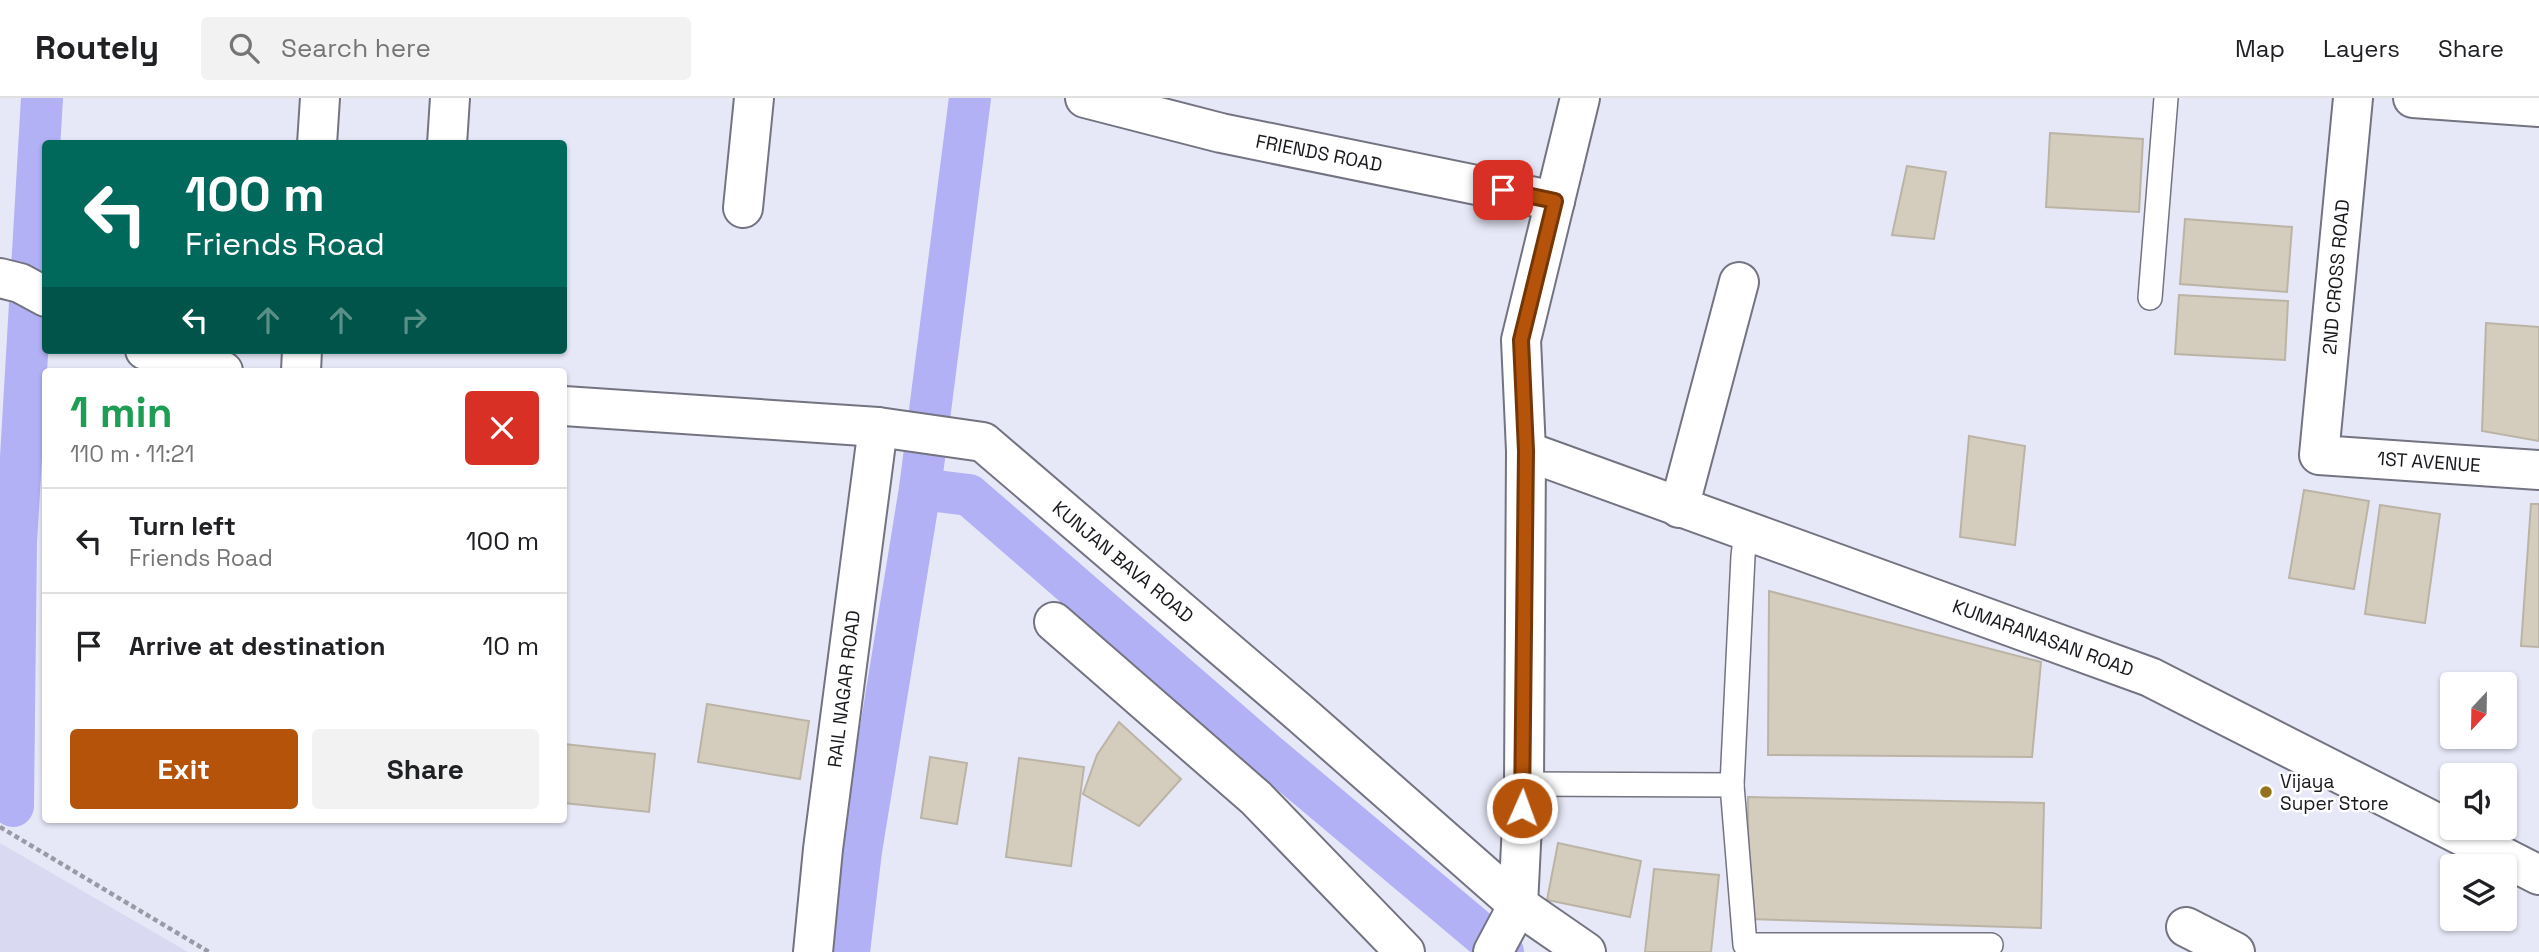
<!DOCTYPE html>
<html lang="en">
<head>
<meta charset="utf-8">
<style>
  :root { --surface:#fff; --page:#f2f2f2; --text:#202124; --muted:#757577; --line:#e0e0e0; --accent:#b45309 }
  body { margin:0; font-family:"Space Grotesk",sans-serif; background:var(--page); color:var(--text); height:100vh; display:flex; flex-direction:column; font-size:26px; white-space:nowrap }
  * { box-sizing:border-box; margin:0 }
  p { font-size:23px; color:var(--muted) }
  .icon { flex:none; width:38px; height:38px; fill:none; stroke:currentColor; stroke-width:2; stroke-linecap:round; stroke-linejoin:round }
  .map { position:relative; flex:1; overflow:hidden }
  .side { position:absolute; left:42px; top:270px; width:525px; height:455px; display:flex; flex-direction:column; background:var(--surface); border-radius:7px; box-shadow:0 2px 5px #0004 }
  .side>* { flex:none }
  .hud { position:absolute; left:42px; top:42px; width:525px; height:214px; border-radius:7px; box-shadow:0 2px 5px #0004; background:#00695c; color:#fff; overflow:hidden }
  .needle { width:46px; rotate:202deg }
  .buttons { position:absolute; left:2440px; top:574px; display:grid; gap:14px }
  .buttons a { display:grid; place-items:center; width:77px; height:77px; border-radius:7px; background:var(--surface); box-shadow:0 2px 5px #0004; font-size:35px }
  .pin { position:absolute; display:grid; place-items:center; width:60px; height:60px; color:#fff; margin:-30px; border-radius:14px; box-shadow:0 4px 10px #0006 }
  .me { position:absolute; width:77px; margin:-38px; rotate:2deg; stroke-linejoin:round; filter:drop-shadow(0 0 5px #0008) }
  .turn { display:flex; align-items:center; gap:24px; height:147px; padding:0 28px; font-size:32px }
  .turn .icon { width:91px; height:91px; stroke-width:2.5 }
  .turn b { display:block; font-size:49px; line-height:60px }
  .lanes { display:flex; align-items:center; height:66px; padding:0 28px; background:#0003; justify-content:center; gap:35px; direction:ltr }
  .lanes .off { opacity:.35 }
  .round { display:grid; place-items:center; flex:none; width:74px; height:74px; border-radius:7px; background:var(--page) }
  .headline { display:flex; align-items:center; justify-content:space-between; height:119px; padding:0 28px }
  h1 { font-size:42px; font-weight:700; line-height:52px; color:#1e9e55 }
  .button { display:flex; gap:14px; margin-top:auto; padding:14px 28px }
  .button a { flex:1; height:80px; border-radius:7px; background:var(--accent); color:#fff; font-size:28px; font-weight:700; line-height:80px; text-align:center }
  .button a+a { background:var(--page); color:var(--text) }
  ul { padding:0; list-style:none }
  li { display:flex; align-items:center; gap:21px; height:105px; padding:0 28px; border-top:2px solid var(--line) }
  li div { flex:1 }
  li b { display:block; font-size:26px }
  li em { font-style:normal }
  header { display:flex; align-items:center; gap:42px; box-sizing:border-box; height:98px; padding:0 35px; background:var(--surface); border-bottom:2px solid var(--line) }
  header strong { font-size:33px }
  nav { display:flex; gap:38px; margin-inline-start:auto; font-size:24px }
  .search { width:490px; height:63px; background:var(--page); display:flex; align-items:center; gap:18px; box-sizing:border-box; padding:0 24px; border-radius:7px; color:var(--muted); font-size:26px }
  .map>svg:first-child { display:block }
</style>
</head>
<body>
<header>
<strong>Routely</strong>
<div class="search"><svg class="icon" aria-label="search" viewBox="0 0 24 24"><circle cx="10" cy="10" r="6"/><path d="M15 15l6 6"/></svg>Search here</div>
<nav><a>Map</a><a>Layers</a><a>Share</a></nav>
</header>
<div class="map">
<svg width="2539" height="854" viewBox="0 0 2539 854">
  <rect width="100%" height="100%" fill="#e7e8f7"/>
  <!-- built -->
  <polygon fill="#d9daf1" points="0,745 188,854 0,854"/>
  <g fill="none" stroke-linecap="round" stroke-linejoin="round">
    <!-- canal -->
    <g stroke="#b2b1f6" stroke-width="42">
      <polyline points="920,391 969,397 1265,654 1503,854"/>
      <polyline points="13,708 16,445 42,0"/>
      <polyline points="849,854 861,753 920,391 970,0"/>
    </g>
  </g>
  <!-- building -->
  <g fill="#d4cdbe" stroke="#bbb4a6" stroke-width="2">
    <polygon points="2050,35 2143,41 2139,114 2046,109"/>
    <polygon points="1907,68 1946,74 1934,141 1892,137"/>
    <polygon points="2185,121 2292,129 2287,194 2180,186"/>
    <polygon points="2179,197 2288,203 2285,262 2175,256"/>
    <polygon points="2486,225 2539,229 2539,343 2482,333"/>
    <polygon points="1969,338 2025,348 2015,447 1960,439"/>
    <polygon points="2304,392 2369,403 2354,491 2289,480"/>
    <polygon points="2531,406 2539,406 2539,549 2521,548"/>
    <polygon points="2380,407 2440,416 2425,525 2365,516"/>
    <polygon points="1769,493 2041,564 2032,659 1768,657"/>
    <polygon points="707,606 809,623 800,681 698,664"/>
    <polygon points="1119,624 1181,681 1139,728 1083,696 1097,657"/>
    <polygon points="564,646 655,656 649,714 564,705"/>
    <polygon points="930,659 967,665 957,726 921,720"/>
    <polygon points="1019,660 1084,669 1071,768 1006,759"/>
    <polygon points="1748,699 2044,705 2041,830 1749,821"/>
    <polygon points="1558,745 1641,763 1630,819 1547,802"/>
    <polygon points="1654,771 1719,777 1711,854 1645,854"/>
  </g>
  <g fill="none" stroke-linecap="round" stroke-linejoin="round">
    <!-- lane casing -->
    <g stroke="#737381" stroke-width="26">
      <g id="lane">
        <polyline points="2150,200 2166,0"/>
        <polyline points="1524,686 1732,687 1745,847 1991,847"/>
        <polyline points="1732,687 1743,458 1746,434"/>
      </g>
    </g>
    <!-- street casing -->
    <g stroke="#737381" stroke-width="42">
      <g id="street">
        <polyline points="1085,0 1221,35 1555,103"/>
        <polyline points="2353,0 2319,357 2539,372"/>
        <polyline points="2413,0 2539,9"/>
        <polyline points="317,46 320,0"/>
        <polyline points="447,46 450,0"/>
        <polyline points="743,110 754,0"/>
        <polyline points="0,180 20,185 46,199"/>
        <polyline points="145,252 202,270 223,273"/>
        <polyline points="301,273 302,252"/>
        <polyline points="564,308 878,329 983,344 1302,617 1518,807 1586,854"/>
        <polyline points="1526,353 2150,579 2539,777"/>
        <polyline points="1679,410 1739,184"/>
        <polyline points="1054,524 1256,700 1405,854"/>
        <polyline points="2186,829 2235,854"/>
        <polyline points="813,854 823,751 878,329"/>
        <polyline points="1493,854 1518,807 1524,686 1526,353 1521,242 1580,0"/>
      </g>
    </g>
    <!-- path -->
    <polyline stroke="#999aa5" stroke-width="4.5" stroke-dasharray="5 3.5" stroke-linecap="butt" points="0,729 209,854"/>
    <!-- lane -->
    <use href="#lane" stroke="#fff" stroke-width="23"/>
    <!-- street -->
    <use href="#street" stroke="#fff" stroke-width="38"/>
  </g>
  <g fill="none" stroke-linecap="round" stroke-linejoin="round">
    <!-- route casing -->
    <g stroke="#753606" stroke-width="18">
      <polyline id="route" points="1503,92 1555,103 1521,242 1526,353 1522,710"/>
    </g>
    <!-- route -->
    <use href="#route" stroke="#b45309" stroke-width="12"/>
  </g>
  <!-- markers -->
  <circle fill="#95721b" stroke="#fff" stroke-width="2.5" cx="2266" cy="694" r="7"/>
  <g text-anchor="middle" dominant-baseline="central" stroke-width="5" stroke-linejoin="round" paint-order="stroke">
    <!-- street labels -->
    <g font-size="19" fill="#18181d" stroke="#fff">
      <text transform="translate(1319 55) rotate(11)">FRIENDS ROAD</text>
      <text transform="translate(2336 179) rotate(-85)">2ND CROSS ROAD</text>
      <text transform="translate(2429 364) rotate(4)">1ST AVENUE</text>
      <text transform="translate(1123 464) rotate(40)">KUNJAN BAVA ROAD</text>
      <text transform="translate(2043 540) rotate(20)">KUMARANASAN ROAD</text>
      <text transform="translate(844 591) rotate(-83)">RAIL NAGAR ROAD</text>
    </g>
    <!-- poi labels -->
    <g font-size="19" fill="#18181d" stroke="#fff" text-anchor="start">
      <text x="2280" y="683">Vijaya<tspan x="2280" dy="22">Super Store</tspan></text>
    </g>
  </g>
</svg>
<div class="buttons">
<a><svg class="needle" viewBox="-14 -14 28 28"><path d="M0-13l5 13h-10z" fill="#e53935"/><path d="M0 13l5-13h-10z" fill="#757577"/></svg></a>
<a><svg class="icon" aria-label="sound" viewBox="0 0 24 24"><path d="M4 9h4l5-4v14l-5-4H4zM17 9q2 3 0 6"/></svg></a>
<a><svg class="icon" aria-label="layers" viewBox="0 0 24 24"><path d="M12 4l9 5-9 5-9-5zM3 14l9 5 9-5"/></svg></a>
</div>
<div class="pin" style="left:1503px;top:92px;background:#d93025"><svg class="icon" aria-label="arrive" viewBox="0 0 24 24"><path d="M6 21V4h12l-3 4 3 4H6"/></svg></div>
<svg class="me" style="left:1522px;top:710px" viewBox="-20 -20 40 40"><circle r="17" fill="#b45309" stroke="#fff" stroke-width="3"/><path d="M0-11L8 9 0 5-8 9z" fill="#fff"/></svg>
<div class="hud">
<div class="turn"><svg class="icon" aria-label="left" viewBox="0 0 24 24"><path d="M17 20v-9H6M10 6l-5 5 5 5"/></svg><div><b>100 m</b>Friends Road</div></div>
<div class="lanes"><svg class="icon" aria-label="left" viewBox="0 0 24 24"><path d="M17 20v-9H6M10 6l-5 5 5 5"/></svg><svg class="icon off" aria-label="ahead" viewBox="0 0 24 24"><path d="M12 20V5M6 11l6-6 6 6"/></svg><svg class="icon off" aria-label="ahead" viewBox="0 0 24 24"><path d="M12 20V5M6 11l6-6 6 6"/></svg><svg class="icon off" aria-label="right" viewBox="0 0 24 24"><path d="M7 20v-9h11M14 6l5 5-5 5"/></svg></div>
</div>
<section class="side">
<div class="headline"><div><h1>1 min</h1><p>110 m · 11:21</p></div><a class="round" style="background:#d93025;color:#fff"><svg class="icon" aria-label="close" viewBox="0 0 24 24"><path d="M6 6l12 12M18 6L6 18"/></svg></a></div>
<ul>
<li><svg class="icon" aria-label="left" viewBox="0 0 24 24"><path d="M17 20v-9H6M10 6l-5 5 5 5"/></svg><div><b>Turn left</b><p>Friends Road</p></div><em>100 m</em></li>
<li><svg class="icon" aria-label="arrive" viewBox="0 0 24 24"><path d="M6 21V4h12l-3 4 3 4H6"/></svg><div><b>Arrive at destination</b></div><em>10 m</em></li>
</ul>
<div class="button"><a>Exit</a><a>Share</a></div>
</section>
</div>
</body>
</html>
